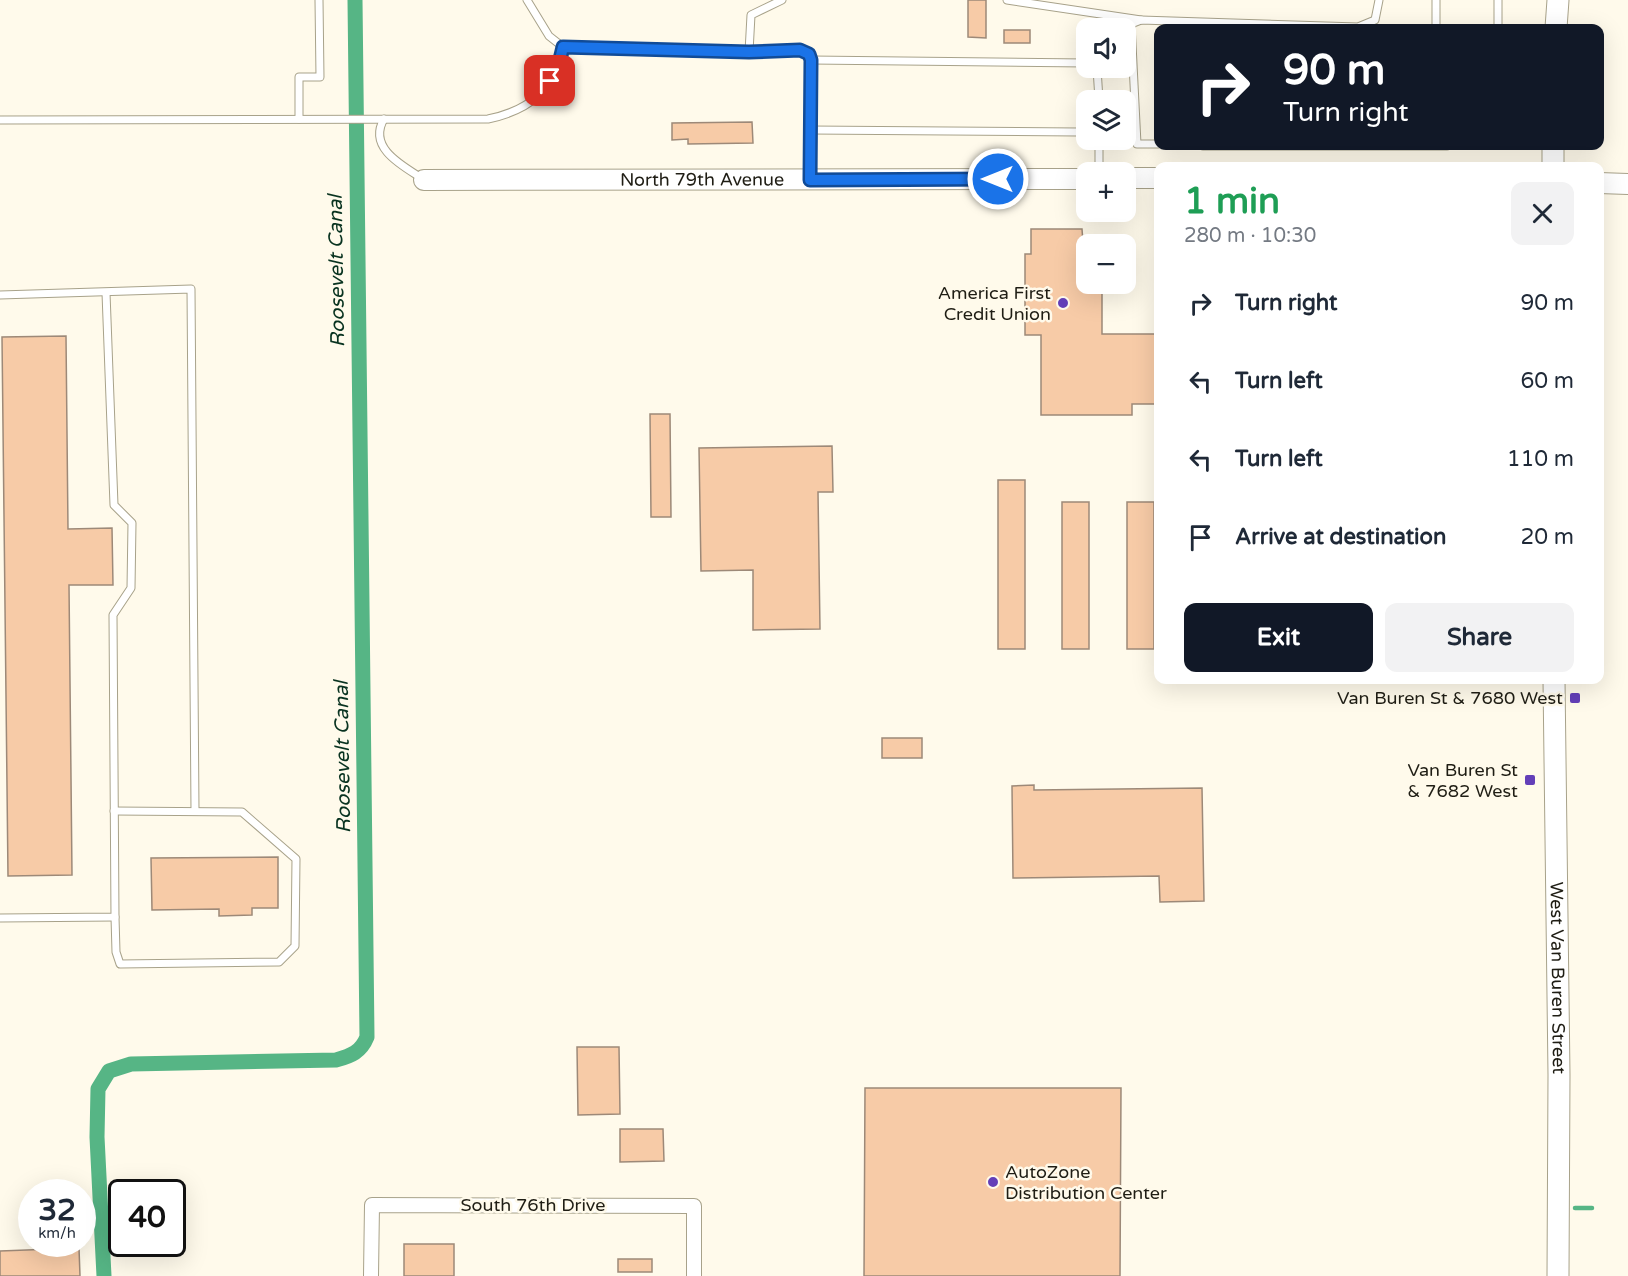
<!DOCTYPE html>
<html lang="en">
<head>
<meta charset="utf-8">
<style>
  :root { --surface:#fff; --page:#f2f2f3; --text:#1f2937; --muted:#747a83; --accent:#111827 }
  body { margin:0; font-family:"Varela Round",sans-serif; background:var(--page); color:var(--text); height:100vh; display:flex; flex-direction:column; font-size:22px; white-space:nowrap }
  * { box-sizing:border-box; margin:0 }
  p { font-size:20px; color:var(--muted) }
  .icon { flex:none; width:33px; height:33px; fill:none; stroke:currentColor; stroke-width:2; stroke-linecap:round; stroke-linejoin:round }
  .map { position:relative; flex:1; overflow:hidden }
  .details { position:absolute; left:1154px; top:162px; width:450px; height:522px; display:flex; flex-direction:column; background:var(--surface); border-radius:12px; box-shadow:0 6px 24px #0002 }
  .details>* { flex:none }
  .hud { position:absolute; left:1154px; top:24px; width:450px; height:126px; border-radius:12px; box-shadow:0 6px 24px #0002; background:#111827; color:#fff; overflow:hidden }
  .buttons { position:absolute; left:1076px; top:18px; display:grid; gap:12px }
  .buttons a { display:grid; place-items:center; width:60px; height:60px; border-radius:12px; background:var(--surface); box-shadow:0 6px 24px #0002; font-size:30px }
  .speed { position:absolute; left:18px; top:1179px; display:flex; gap:12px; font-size:30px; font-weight:700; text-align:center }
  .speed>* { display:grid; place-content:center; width:78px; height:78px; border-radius:50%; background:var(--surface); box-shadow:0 6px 24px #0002; line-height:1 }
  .speed small { font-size:15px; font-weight:400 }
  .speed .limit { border:3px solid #111; border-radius:9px; background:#fff; color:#111 }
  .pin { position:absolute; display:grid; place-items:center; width:51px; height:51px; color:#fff; margin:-26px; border-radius:12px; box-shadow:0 3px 9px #0006 }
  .me { position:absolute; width:66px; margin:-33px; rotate:270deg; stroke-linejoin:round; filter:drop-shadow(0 0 4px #0008) }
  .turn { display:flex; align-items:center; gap:21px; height:126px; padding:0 30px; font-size:27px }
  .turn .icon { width:78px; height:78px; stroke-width:2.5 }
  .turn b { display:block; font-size:42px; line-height:51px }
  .round { display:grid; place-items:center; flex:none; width:63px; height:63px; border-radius:12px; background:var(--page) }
  .headline { display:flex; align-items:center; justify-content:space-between; height:102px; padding:0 30px }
  h1 { font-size:36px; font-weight:700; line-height:45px; color:#1e9e55 }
  .action { display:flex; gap:12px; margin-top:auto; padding:12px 30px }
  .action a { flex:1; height:69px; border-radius:12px; background:var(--accent); color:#fff; font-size:24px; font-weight:700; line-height:69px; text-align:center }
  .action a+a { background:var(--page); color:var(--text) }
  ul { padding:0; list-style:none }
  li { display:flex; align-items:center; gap:18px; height:78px; padding:0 30px }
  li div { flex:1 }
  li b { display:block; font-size:22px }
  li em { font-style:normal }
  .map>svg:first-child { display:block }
</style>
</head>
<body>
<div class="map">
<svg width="1628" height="1276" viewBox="0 0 1628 1276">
  <rect width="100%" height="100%" fill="#fffaeb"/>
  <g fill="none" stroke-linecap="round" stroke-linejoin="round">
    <!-- stream -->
    <polyline stroke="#56b585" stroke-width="4.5" points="1575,1208 1592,1208"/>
    <!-- canal -->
    <path stroke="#56b585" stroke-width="15" d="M 104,1276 L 97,1137 L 98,1089 L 109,1071 L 131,1064 L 336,1060 C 351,1056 361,1052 367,1037 L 355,0"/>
  </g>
  <!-- building -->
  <g fill="#f7cba7" stroke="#9d8978" stroke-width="1.5">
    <polygon points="968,0 986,0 986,38 968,37"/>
    <rect x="1004" y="30" width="26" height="13"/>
    <polygon points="752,122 753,143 688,144 688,139 672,140 672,123"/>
    <polygon points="1031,229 1082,229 1086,284 1102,284 1102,334 1158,334 1158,404 1132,404 1132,415 1041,415 1041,335 1025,335 1025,254 1031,254"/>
    <polygon points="66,336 68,529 112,528 113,585 69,585 72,875 8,876 2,337"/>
    <polygon points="650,414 670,414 671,517 651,517"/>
    <polygon points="832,446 833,492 818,492 820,629 753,630 753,570 701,571 699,448"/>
    <rect x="998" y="480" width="27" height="169"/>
    <rect x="1062" y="502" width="27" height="147"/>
    <rect x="1127" y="502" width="27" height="147"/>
    <rect x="882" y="738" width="40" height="20"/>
    <polygon points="1034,785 1034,790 1202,788 1204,901 1160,902 1159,876 1013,878 1012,786"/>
    <polygon points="278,857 278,908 252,908 252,915 219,916 219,909 152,910 151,858"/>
    <polygon points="577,1047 619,1047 620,1114 578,1115"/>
    <polygon points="865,1088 1121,1088 1120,1276 864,1276"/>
    <polygon points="620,1129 663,1129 664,1161 620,1162"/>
    <rect x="404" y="1244" width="50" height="32"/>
    <polygon points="79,1248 80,1276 0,1276 0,1251"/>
    <rect x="618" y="1259" width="34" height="13"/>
  </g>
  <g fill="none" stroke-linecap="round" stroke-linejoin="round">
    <!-- lane casing -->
    <g stroke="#a8a28a" stroke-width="9">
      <g id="lane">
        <polyline points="527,0 549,36 563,47 749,52 800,50 809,54 810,178"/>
        <polyline points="1007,0 1141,20"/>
        <polyline points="1436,28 1436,0"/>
        <polyline points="1498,28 1498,0"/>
        <polyline points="749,52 751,15 782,0"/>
        <polyline points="811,60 1086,63"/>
        <polyline points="1097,68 1099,100"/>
        <polyline points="299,119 299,77 320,77 319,0"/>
        <path d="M 384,119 C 367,148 403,166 423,179"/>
        <path d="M 0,120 L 488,119 C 531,110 553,90 563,47"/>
        <polyline points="810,130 1078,132 1086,130"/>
        <polyline points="1099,140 1099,172"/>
        <polyline points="1158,144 1137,144 1131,24 1141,20 1358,27 1375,20 1379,0"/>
        <polyline points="1203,146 1447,146"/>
        <polyline points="0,295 191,289 195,811"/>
        <polyline points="114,811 242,812 296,859 295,946 279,962 120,964 116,952 115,917"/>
        <polyline points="0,918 115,917 113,615 131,588 132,523 114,505 106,293"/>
      </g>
    </g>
    <!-- street casing -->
    <g stroke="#a8a28a" stroke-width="16">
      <polyline id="street" points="371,1276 372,1205 694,1206 694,1276"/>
    </g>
    <!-- secondary casing -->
    <g stroke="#a8a28a" stroke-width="22">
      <g id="secondary">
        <polyline points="1125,178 1158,178"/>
        <path id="s1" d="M 424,180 L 1086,179"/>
        <polyline points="1599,183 1628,184"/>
      </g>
    </g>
    <!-- primary casing -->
    <g stroke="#a8a28a" stroke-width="23">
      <g id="primary">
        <polyline points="1556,28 1558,0"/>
        <polyline points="1553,166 1553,146"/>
        <path id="s2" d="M 1554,680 L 1559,1075 L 1558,1276"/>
      </g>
    </g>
    <!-- lane -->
    <use href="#lane" stroke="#fff" stroke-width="7"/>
    <!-- street -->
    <use href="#street" stroke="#fff" stroke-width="14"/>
    <!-- secondary -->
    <use href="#secondary" stroke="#fff" stroke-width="20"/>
    <!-- primary -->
    <use href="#primary" stroke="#fff" stroke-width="21"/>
  </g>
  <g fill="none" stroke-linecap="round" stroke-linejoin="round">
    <!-- route casing -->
    <g stroke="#114b97" stroke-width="15">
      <polyline id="route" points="550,81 558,68 563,47 749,52 800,50 809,54 811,60 810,180 998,179"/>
    </g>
    <!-- route -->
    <use href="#route" stroke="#1a73e8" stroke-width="10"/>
  </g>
  <!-- markers -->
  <g fill="#633fb8" stroke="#fffaeb" stroke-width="2">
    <circle cx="1063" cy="303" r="6"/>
    <rect x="1569" y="692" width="12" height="12" rx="3"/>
    <rect x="1524" y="774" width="12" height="12" rx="3"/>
    <circle cx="993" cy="1182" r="6"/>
  </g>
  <g text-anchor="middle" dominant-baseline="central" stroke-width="5" stroke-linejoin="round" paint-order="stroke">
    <!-- street labels -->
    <g font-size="18" fill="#1f1d14" stroke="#fffaeb">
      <text stroke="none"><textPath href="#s1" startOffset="278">North 79th Avenue</textPath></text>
      <text stroke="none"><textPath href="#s2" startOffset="298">West Van Buren Street</textPath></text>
      <text x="533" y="1205">South 76th Drive</text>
    </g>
    <!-- poi labels -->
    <g font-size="18" fill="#1f1d14" stroke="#fffaeb" text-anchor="end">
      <text x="1051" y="293">America First<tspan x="1051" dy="21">Credit Union</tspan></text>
      <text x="1563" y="698">Van Buren St &amp; 7680 West</text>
      <text x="1518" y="770">Van Buren St<tspan x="1518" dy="21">&amp; 7682 West</tspan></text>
      <text x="1005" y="1172" text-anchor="start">AutoZone<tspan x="1005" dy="21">Distribution Center</tspan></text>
    </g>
    <!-- water labels -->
    <g font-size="20" font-style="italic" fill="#093320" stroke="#fffaeb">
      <text transform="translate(337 271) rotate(-91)">Roosevelt Canal</text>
      <text transform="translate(343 757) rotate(-91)">Roosevelt Canal</text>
    </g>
  </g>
</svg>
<div class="buttons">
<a><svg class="icon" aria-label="sound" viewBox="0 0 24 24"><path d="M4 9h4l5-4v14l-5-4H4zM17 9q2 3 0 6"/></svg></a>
<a><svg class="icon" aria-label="layers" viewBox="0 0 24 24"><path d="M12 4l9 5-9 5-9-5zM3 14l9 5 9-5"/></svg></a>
<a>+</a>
<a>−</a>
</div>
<div class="speed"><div>32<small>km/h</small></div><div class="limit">40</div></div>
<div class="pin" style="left:550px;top:81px;background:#d93025"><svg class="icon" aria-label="arrive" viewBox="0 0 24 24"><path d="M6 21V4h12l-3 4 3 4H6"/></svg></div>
<svg class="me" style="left:998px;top:179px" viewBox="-20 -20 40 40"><circle r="17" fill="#1a73e8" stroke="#fff" stroke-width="3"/><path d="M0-11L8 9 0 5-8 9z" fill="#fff"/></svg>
<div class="hud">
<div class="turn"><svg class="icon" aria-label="right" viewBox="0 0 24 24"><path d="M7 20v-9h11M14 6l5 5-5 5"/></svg><div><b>90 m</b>Turn right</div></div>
</div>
<section class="details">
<div class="headline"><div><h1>1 min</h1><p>280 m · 10:30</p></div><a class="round"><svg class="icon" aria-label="close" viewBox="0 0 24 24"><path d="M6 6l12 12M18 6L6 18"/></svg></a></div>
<ul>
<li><svg class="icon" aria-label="right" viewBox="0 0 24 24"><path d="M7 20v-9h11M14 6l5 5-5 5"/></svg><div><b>Turn right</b></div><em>90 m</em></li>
<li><svg class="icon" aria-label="left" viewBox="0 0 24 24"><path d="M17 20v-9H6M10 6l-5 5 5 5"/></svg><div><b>Turn left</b></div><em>60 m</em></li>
<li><svg class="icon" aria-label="left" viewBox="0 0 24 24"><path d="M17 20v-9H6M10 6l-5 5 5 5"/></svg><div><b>Turn left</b></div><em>110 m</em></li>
<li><svg class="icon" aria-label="arrive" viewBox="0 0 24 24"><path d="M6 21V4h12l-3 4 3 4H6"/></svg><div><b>Arrive at destination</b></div><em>20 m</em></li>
</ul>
<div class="action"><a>Exit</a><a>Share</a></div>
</section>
</div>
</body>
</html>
